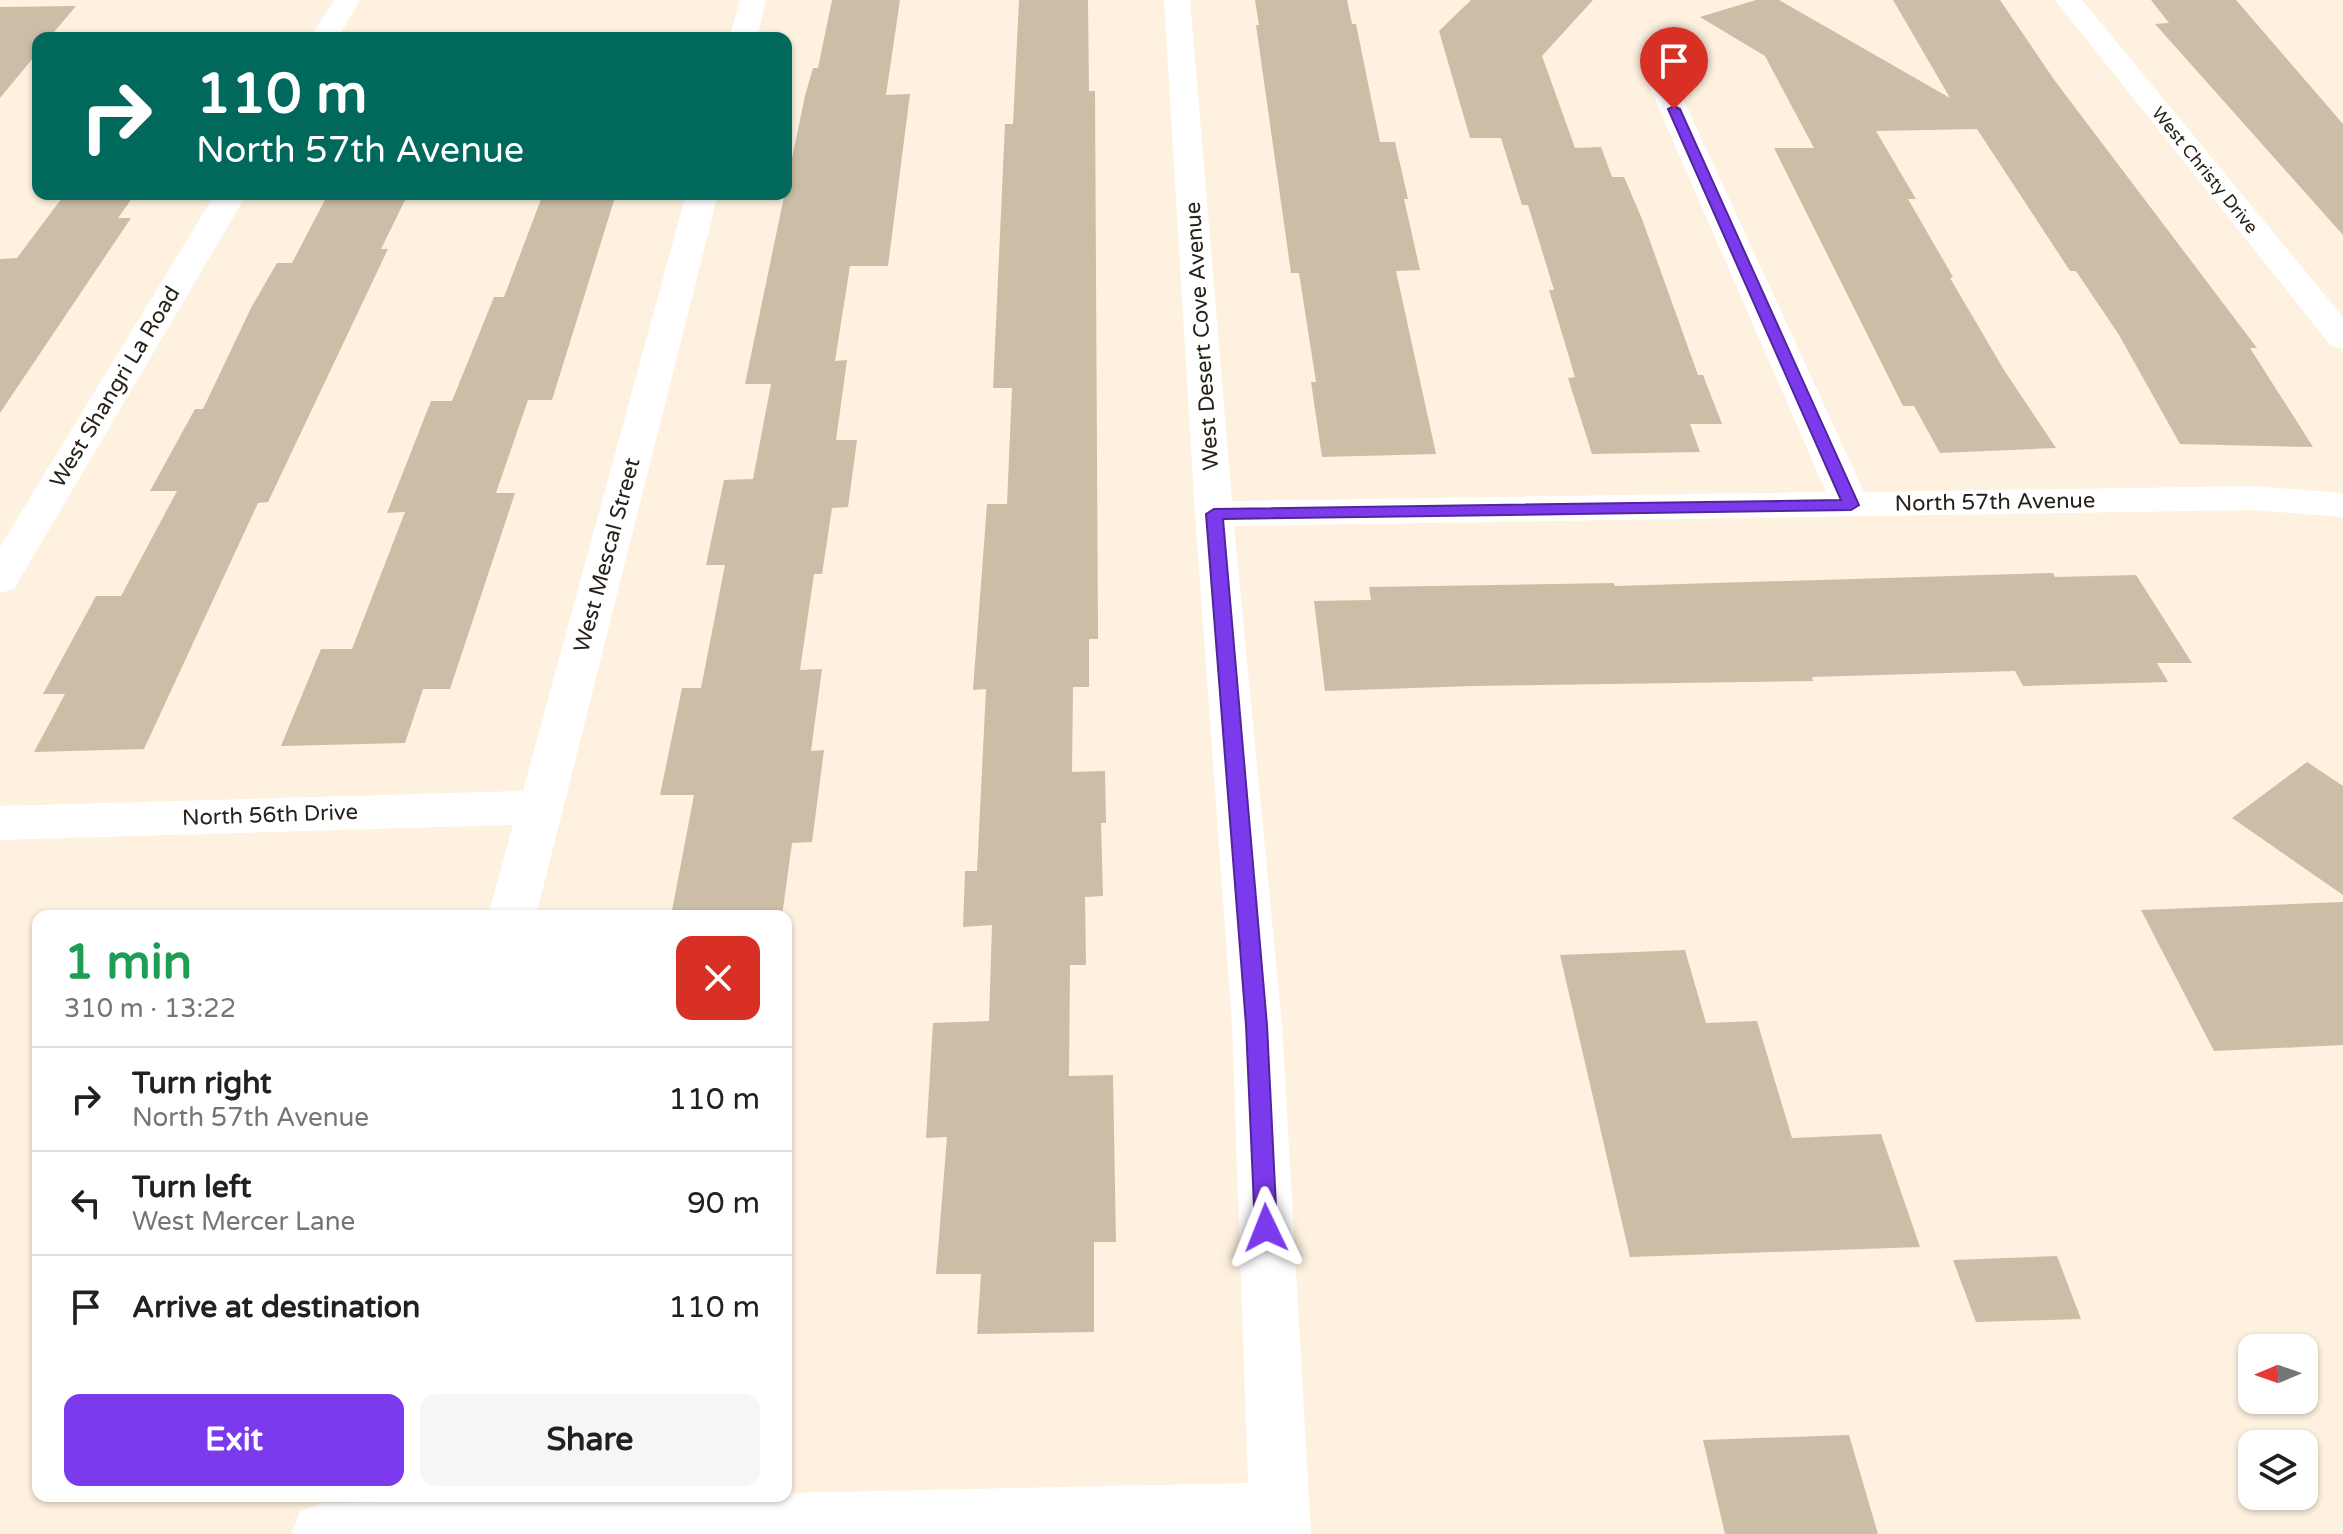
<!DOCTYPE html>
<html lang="en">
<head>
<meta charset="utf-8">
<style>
  :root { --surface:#fff; --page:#f6f6f6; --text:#202124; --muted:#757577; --line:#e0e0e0; --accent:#7c3aed }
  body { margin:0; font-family:"Varela Round",sans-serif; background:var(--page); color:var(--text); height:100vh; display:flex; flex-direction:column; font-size:30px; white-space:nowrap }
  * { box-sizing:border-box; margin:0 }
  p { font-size:26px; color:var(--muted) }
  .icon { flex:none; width:44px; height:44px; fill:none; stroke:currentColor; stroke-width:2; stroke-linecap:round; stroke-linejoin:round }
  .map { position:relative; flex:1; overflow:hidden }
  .drawer { position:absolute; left:32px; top:910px; width:760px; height:592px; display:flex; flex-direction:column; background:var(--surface); border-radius:16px; box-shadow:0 2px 6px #0004 }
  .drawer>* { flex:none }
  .hud { position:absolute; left:32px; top:32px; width:760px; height:168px; border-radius:16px; box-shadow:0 2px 6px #0004; background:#00695c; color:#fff; overflow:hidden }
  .needle { width:52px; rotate:268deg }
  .controls { position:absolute; left:2238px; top:1334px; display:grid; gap:16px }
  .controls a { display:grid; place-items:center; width:80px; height:80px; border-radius:16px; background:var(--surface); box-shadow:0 2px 6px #0004; font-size:40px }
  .pin { position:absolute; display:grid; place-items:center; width:68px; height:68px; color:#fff; margin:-82px -34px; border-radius:50% 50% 50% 0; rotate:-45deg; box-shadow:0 0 8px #0007 }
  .pin .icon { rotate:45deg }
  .me { position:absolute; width:88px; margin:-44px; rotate:358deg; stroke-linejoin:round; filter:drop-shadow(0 0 6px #0008) }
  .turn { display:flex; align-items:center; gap:28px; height:168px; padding:0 32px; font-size:36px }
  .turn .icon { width:104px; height:104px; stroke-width:2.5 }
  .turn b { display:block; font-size:56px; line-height:68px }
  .round { display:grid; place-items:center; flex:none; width:84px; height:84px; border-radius:16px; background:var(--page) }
  .summary { display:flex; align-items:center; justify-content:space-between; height:136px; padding:0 32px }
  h1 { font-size:48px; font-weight:700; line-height:60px; color:#1e9e55 }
  .cta { display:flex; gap:16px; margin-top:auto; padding:16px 32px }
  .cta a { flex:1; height:92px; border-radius:16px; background:var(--accent); color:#fff; font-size:32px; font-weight:700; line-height:92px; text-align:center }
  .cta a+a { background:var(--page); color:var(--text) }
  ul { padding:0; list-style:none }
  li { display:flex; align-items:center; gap:24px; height:104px; padding:0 32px; border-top:2px solid var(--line) }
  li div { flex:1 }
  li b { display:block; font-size:30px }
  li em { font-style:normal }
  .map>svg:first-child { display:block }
</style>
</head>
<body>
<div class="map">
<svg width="2343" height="1534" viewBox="0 0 2343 1534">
  <rect width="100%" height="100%" fill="#fef1df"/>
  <!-- building -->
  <g fill="#ccbda7">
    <polygon points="832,0 900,0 886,95 910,94 888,266 850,266 835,361 847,360 836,440 857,440 848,507 832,508 822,574 814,574 800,670 822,669 811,751 824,750 812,842 792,843 782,916 671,916 694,795 660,795 682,688 701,688 725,565 706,565 724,480 753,479 771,384 745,384 805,96 813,68 818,68"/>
    <polygon points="1019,0 1088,0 1089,91 1095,91 1098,639 1089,639 1089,687 1073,687 1072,772 1105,771 1106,823 1101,823 1103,896 1085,897 1086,965 1070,965 1069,1076 1113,1075 1116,1242 1094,1242 1094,1332 977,1334 981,1274 936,1274 947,1137 926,1138 933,1023 989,1021 992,925 963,927 965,871 977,871 986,689 973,690 987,504 1007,504 1012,388 993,388 1005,124 1013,124"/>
    <polygon points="1255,0 1347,0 1352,24 1356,24 1380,142 1395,142 1408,199 1404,199 1420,270 1396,271 1436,454 1322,457 1311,382 1316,382 1299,273 1291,273 1256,25 1259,25"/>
    <polygon points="1471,0 1593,0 1542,56 1575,148 1601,147 1612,177 1624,177 1642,219 1698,375 1703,375 1722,424 1690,424 1700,452 1592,454 1568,378 1575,377 1549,290 1554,290 1528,205 1522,205 1501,138 1470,138 1439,31"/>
    <polygon points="1756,0 1779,0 1950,98 1893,0 2000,0 2055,81 2257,348 2250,348 2313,447 2180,444 2119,335 2076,271 2070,271 1977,129 1876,131 1916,199 1908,199 1953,277 1950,278 2004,370 2056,448 1940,453 1914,406 1903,406 1774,148 1814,148 1765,56 1700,17"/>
    <polygon points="2151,0 2236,0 2343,124 2343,235 2155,24 2169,23"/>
    <polygon points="76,6 49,38 38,38 38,52 0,98 0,7"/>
    <polygon points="65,194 135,194 118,218 131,218 0,413 0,259 17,258"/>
    <polygon points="328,194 408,194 381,249 388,249 268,502 258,503 144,749 34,752 65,694 43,694 96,596 121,596 177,491 150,491 195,409 203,409 251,308 277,263 292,263"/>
    <polygon points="543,194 616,194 552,400 528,400 496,493 515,493 450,689 423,689 405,743 281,746 321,649 352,649 405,512 387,513 431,401 452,401 494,297 504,297"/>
    <polygon points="2053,573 2055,577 2136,575 2192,663 2157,663 2168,682 2023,686 2015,671 1812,677 1813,681 1473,686 1325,691 1314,601 1371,600 1369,587 1614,583 1615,586"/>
    <polygon points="2307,762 2343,786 2343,895 2232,818"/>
    <polygon points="2343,902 2343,1045 2214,1051 2141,910"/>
    <polygon points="1685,950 1706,1023 1757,1021 1792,1138 1881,1134 1920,1247 1630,1257 1560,955"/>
    <polygon points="2057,1256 2081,1319 1976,1322 1953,1260"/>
    <polygon points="1849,1435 1878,1534 1725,1534 1703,1440"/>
  </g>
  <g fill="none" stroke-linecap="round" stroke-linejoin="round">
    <!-- minor -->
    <g fill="#fff" fill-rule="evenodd">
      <polygon points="334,0 360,0 338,38 310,38"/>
      <polygon points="740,0 766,0 757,38 729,38"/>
      <polygon points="1164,0 1190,0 1232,501 1826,492 1647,81 1651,75 1661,72 1671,75 1675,81 1864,492 2252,486 2343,493 2343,517 2252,510 1234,526 1282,1025 1311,1534 291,1534 300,1512 322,1503 786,1496 786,1493 1248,1483 1232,1025 1195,514"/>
      <polygon points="2055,0 2082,0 2343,317 2343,349 2331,346"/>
      <polygon points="215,194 247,194 14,589 0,593 0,547"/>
      <polygon points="686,194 718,194 536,916 488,916 513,825 0,840 0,806 523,791"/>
    </g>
  </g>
  <!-- route -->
  <polygon fill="#7c3aed" stroke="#51269a" stroke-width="2" points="1674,106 1680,109 1859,505 1851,510 1223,519 1267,1025 1277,1228 1274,1236 1266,1239 1258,1236 1255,1228 1246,1025 1206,514 1214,509 1841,500 1668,109"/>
  <g text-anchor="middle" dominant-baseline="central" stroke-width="6" stroke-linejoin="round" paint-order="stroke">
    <!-- far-street labels -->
    <g font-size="18" fill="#28221a" stroke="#fff">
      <text transform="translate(2205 170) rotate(51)">West Christy Drive</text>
    </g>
    <!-- street labels -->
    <g font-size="22" fill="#28221a" stroke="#fff">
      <text transform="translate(1202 336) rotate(-94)">West Desert Cove Avenue</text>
      <text transform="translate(115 387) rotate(-59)">West Shangri La Road</text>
      <text transform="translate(1995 502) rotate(-1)">North 57th Avenue</text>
      <text transform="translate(607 555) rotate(-75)">West Mescal Street</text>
      <text transform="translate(270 815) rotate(-2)">North 56th Drive</text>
    </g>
  </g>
</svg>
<div class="controls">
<a><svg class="needle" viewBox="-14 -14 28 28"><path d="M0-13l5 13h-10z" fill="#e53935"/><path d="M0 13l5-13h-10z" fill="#757577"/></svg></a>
<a><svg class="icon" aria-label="layers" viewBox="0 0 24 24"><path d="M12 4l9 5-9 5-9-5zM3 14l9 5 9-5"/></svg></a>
</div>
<div class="pin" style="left:1674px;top:109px;background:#d93025"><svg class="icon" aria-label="arrive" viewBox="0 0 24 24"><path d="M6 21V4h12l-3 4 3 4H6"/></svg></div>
<svg class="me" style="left:1266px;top:1228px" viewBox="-20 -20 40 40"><path d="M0-17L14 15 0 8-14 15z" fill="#7c3aed" stroke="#fff" stroke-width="4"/></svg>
<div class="hud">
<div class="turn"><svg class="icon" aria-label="right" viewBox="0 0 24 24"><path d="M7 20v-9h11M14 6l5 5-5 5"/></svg><div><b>110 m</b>North 57th Avenue</div></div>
</div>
<section class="drawer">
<div class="summary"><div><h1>1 min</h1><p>310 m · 13:22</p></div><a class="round" style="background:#d93025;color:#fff"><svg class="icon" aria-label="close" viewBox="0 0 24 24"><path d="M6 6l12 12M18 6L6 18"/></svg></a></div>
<ul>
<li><svg class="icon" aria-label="right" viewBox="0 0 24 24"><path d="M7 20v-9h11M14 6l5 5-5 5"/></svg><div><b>Turn right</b><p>North 57th Avenue</p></div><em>110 m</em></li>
<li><svg class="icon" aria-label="left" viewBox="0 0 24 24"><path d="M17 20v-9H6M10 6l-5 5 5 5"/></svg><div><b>Turn left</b><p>West Mercer Lane</p></div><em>90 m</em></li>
<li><svg class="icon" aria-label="arrive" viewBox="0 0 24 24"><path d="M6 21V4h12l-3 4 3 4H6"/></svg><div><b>Arrive at destination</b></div><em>110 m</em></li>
</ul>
<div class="cta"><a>Exit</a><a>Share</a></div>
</section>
</div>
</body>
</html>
